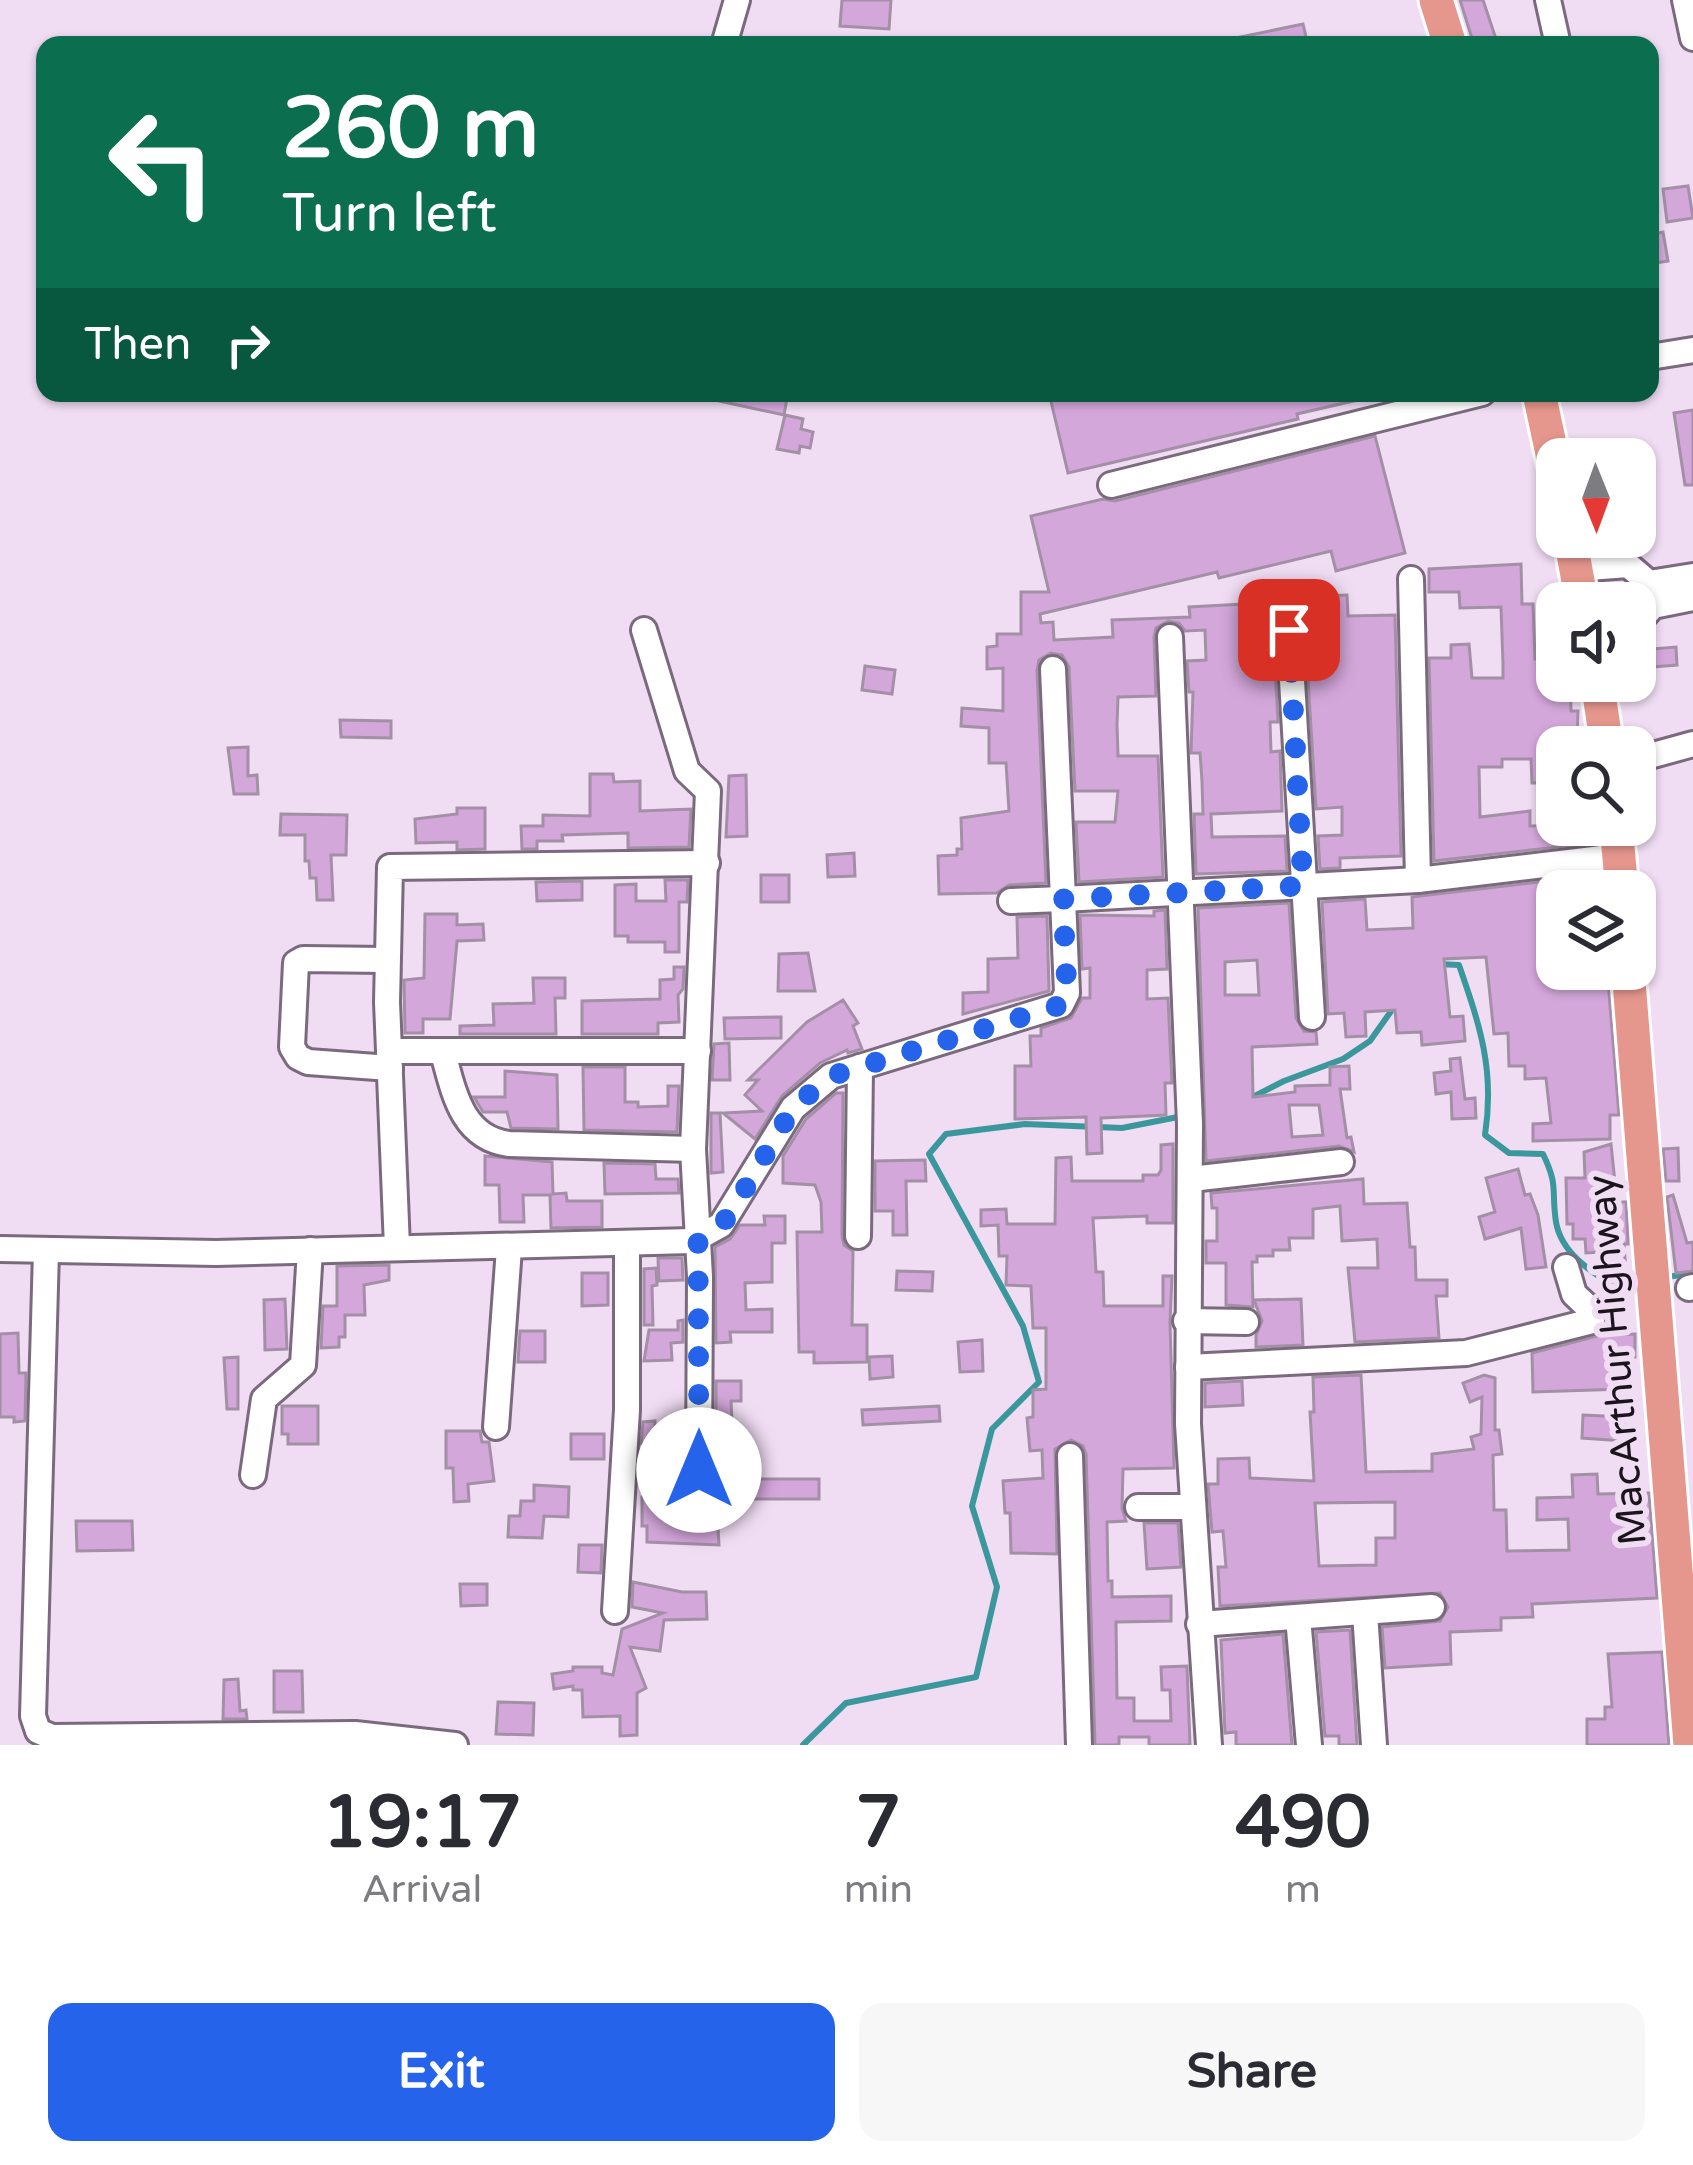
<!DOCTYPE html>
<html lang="en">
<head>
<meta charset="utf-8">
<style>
  :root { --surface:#fff; --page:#f7f7f7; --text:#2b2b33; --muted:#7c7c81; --accent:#2563eb }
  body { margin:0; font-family:"Varela Round",sans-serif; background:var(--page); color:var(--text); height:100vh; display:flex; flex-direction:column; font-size:45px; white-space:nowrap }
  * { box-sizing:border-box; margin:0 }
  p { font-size:39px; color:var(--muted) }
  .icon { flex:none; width:66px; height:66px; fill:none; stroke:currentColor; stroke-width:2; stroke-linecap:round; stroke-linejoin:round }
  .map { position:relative; height:1745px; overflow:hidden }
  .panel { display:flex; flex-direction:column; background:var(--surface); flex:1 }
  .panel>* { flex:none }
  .top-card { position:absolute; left:36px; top:36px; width:1623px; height:366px; border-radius:24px; box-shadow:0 3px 9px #0004; background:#0b6e4f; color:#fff; overflow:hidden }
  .needle { width:78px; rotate:179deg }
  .fabs { position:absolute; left:1536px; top:438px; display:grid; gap:24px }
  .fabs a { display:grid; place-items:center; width:120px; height:120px; border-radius:24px; background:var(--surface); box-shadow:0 3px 9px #0004; font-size:60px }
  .pin { position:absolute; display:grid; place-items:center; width:102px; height:102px; color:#fff; margin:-51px; border-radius:24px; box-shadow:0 6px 18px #0006 }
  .me { position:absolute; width:132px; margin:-66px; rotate:0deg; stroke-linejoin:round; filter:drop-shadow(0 0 9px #0008) }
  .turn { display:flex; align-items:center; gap:42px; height:252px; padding:0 48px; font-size:54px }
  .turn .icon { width:156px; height:156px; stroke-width:2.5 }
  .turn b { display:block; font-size:84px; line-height:102px }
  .then { display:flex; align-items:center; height:114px; padding:0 48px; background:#0003; gap:24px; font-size:45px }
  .eta { display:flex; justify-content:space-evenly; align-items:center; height:204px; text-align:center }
  .eta b { font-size:72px; font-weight:700; line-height:84px }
  .action { display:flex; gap:24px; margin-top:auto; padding:24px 48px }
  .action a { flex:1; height:138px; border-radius:24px; background:var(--accent); color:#fff; font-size:48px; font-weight:700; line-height:138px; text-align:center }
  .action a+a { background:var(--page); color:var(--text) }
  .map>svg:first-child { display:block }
</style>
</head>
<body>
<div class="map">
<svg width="1693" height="1745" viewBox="0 0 1693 1745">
  <rect width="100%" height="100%" fill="#f0dcf3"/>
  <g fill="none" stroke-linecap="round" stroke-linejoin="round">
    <!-- stream -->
    <g stroke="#3a989d" stroke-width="6">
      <path d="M 1438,964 L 1459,965 C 1480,1026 1495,1070 1485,1135 L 1509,1153 L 1543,1154 C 1559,1187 1551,1190 1556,1222 C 1561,1252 1590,1272 1615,1286 L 1642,1282"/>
      <polyline points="1247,1100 1284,1081 1343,1059 1370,1041 1394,1007"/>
      <polyline points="1661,1278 1693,1273"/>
      <polyline points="803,1745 846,1703 976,1677 997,1587 972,1506 992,1429 1039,1382 1023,1326 929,1154 946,1134 1025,1124 1122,1128 1183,1116"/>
    </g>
  </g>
  <!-- building -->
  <g fill="#d4a7db" stroke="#a390a6" stroke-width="3" fill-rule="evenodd">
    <polygon points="842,0 891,0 889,29 840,26"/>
    <polygon points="1460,0 1483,0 1498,45 1474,45"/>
    <polygon points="1303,24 1308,45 1226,45 1226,40"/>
    <polygon points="1688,186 1693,218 1667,222 1663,189"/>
    <polygon points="1663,232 1668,261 1650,264 1650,235"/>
    <polygon points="711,393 788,393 784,415 710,399"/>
    <polygon points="1049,393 1361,393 1362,399 1297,414 1298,419 1068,473"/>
    <polygon points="1693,410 1693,485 1685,485 1674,413"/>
    <polygon points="785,415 803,419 801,429 813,432 810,448 800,446 799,453 777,449"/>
    <polygon points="1375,436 1405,553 1336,571 1331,551 1219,578 1217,572 1040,614 1041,623 1053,622 1054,640 1113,637 1112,620 1190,617 1189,607 1300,601 1300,597 1347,595 1348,616 1395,615 1401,856 1340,858 1340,868 1320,869 1318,836 1342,835 1342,807 1316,809 1305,629 1297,616 1287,614 1279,617 1273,630 1278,722 1270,722 1271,752 1280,751 1282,811 1211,814 1212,837 1285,836 1287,871 1196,874 1194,814 1203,814 1202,781 1200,753 1191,753 1193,692 1189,692 1187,661 1206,660 1205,630 1185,631 1179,623 1168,621 1156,628 1154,637 1156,696 1118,697 1117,725 1118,756 1158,756 1163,877 1079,882 1076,822 1115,822 1118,791 1075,791 1069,667 1062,655 1051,653 1039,660 1037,670 1046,883 1009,885 997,893 939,894 938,856 957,855 957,849 962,849 961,818 1009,811 1006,763 989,763 989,728 961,726 962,708 1003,711 1003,668 987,669 987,647 997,646 997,634 1021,634 1021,592 1049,592 1031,516 1103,499 1115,501"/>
    <polygon points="1521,564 1522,604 1533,604 1535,659 1542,659 1542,671 1557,671 1557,681 1570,681 1571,711 1578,711 1577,739 1574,739 1574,747 1557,747 1557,783 1532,783 1531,759 1502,759 1502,767 1479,767 1480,817 1530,811 1530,826 1573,825 1575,845 1434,861 1429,658 1451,658 1451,645 1469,644 1472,678 1503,678 1503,664 1501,607 1460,608 1459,592 1429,592 1429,569"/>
    <polygon points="1676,647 1677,665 1640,668 1638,650"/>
    <polygon points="865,666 895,670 892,694 862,690"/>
    <polygon points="340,720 391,721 391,738 341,737"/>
    <polygon points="248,747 248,776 257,775 258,794 234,794 228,748"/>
    <polygon points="590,774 613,774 614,782 640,781 640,811 691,809 689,847 628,848 628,833 562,835 563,841 537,841 537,849 522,849 521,826 543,826 543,815 590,816"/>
    <polygon points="746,775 747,836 726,837 729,776"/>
    <polygon points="457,808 485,808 485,849 457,850 457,842 416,843 415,819 457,814"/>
    <polygon points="281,814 347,815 346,855 331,855 333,900 317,900 316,878 310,878 309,861 305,861 305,835 280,835"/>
    <polygon points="854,853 855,876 828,877 827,855"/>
    <rect x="761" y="875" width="28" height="27"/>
    <polygon points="1598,875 1597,891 1557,891 1557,969 1607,969 1619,1115 1610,1115 1610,1139 1533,1141 1533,1124 1551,1123 1546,1078 1525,1079 1525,1066 1509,1066 1508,1033 1494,1034 1486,957 1444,959 1450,1017 1463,1016 1465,1041 1422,1045 1421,1032 1397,1033 1395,1010 1365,1012 1366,1036 1346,1037 1344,1013 1328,1014 1322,902 1365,899 1367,930 1413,928 1412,897"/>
    <polygon points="665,880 688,880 687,902 679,902 679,952 665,952 665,942 628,942 628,936 615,936 615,885 636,884 636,901 666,901"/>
    <polygon points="582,881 582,900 537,901 536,882"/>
    <path d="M 1289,903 L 1296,1018 L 1304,1031 L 1316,1032 L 1317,1044 L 1252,1047 L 1253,1097 L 1295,1092 L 1295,1086 L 1330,1085 L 1330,1067 L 1349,1066 L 1350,1089 L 1340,1089 L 1347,1138 L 1351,1137 L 1354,1152 L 1339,1146 L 1206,1161 L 1198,908 ZM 1257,960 L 1259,995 L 1225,995 L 1225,962 ZM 1289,1105 L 1319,1105 L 1323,1135 L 1292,1137 Z"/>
    <polygon points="1165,910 1167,969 1147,970 1147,999 1168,998 1172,1083 1165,1083 1166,1115 1101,1118 1102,1153 1087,1154 1086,1117 1015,1119 1015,1066 1031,1066 1030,1036 1041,1036 1041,1028 1071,1018 1082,998 1090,998 1090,968 1082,969 1080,915 1154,916 1154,911"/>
    <polygon points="425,914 457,914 457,925 483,924 484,940 457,941 450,1019 423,1019 423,1033 405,1033 404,980 424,978"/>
    <polygon points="1047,916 1049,991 963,1014 963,993 988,992 988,959 1018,958 1017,917"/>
    <polygon points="808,953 815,991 778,991 779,954"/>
    <polygon points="674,967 684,967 683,989 678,995 679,1022 658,1023 658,1034 582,1034 582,1001 660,999 660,980 674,979"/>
    <polygon points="533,978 565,978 565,998 555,998 556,1034 460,1034 460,1026 494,1025 493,1004 534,1003"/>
    <polygon points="843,1000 858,1023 853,1026 862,1049 848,1053 847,1050 820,1063 782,1096 755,1139 723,1113 762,1111 745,1095 758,1080 748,1080 807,1022"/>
    <polygon points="781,1017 781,1038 725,1039 724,1018"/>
    <polygon points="729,1043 730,1080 712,1080 714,1044"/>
    <polygon points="1460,1058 1465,1099 1475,1098 1476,1118 1452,1119 1451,1092 1436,1094 1434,1073 1451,1071 1450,1059"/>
    <polygon points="583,1067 625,1067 625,1102 638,1102 638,1107 668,1106 668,1086 679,1086 677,1132 584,1130"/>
    <polygon points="505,1071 557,1075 558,1129 511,1128 507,1112 483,1112 474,1097 505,1097"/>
    <polygon points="836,1093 843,1093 842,1236 844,1245 853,1251 852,1325 867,1325 867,1362 814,1363 814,1352 799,1352 797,1232 822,1232 821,1202 815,1185 783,1183 783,1156 806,1119"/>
    <polygon points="711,1113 720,1113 723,1172 711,1173"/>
    <polygon points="1173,1144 1173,1223 1147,1223 1147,1216 1093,1218 1096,1272 1103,1272 1104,1306 1163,1306 1163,1276 1172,1276 1170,1322 1174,1468 1123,1469 1122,1508 1126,1521 1107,1522 1108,1581 1112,1581 1112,1597 1171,1596 1171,1621 1116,1622 1117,1698 1134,1698 1134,1721 1171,1721 1170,1690 1162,1690 1161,1667 1187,1666 1190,1745 1149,1745 1149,1737 1119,1737 1119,1745 1095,1745 1086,1454 1083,1446 1071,1440 1055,1449 1057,1554 1011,1553 1010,1513 1005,1513 1003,1481 1043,1478 1042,1450 1030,1451 1027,1418 1033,1417 1033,1390 1046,1389 1046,1328 1033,1328 1031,1286 1006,1285 1007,1256 999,1256 998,1225 981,1226 981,1210 1006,1209 1007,1224 1055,1224 1056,1158 1071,1157 1072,1181 1143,1181 1143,1175 1158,1175 1161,1170 1161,1145"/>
    <polygon points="1611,1144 1617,1202 1626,1202 1628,1244 1624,1244 1626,1272 1604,1273 1602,1252 1586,1253 1585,1239 1573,1239 1573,1224 1567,1224 1566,1178 1585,1178 1584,1152"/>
    <polygon points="1678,1148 1679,1181 1666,1181 1663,1149"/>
    <polygon points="485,1156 552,1162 553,1194 566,1193 567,1201 602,1201 602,1227 551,1228 550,1195 523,1195 524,1222 500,1222 499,1185 485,1185"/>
    <polygon points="925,1160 926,1181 906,1181 907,1235 893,1235 893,1211 875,1211 875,1161"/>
    <polygon points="604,1163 655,1164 656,1179 678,1179 679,1193 605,1194"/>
    <polygon points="1518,1169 1525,1195 1530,1194 1538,1215 1546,1267 1526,1269 1521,1228 1485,1239 1479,1217 1495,1212 1486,1178"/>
    <polygon points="1363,1179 1364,1204 1407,1203 1410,1247 1415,1247 1416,1280 1447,1280 1447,1296 1436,1296 1439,1338 1355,1342 1348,1268 1378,1268 1377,1239 1342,1241 1340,1206 1313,1209 1313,1238 1289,1238 1290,1250 1273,1250 1273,1256 1257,1256 1257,1262 1252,1262 1253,1307 1226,1305 1226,1263 1206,1263 1206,1241 1217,1241 1217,1208 1212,1208 1211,1193"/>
    <polygon points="1673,1195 1687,1243 1693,1242 1693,1271 1676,1273 1667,1197"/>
    <polygon points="764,1216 785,1216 785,1243 772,1243 772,1282 745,1283 746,1310 772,1309 772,1332 730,1332 731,1342 716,1343 715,1247 730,1239 740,1225 765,1225"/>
    <polygon points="658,1258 682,1258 683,1280 659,1281"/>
    <polygon points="389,1265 389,1280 364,1285 365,1315 345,1315 345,1337 339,1337 339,1347 321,1348 323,1306 337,1306 337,1266"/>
    <polygon points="656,1268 657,1285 652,1286 653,1325 644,1325 644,1269"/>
    <polygon points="897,1271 933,1272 932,1291 896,1290"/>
    <polygon points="582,1273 608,1273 608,1305 582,1306"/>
    <polygon points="285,1299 287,1349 265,1350 264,1300"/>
    <polygon points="1301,1299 1303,1345 1256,1347 1256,1335 1262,1321 1254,1300"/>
    <polygon points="683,1320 683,1342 671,1343 672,1360 644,1361 649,1330 678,1330 678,1321"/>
    <polygon points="520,1331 545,1331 545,1362 518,1362"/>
    <polygon points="18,1333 19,1373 26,1373 25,1421 14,1422 14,1417 0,1417 0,1334"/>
    <polygon points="1635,1334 1635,1357 1623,1357 1624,1389 1533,1392 1532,1353 1601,1335"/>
    <polygon points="982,1340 983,1371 960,1372 958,1342"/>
    <polygon points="892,1356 893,1377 870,1379 869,1357"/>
    <polygon points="238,1357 238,1409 227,1409 224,1358"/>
    <path d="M 1361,1375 L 1366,1472 L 1432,1471 L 1432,1454 L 1474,1449 L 1471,1437 L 1481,1434 L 1482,1397 L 1470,1402 L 1463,1383 L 1484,1375 L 1495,1378 L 1495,1430 L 1499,1430 L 1502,1454 L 1493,1455 L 1494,1510 L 1506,1510 L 1507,1551 L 1569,1550 L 1568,1519 L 1537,1520 L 1537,1498 L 1573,1497 L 1572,1475 L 1597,1474 L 1598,1494 L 1649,1493 L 1657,1598 L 1532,1604 L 1533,1617 L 1501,1618 L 1501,1630 L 1450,1632 L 1451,1664 L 1385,1668 L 1382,1627 L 1440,1621 L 1448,1607 L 1440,1593 L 1220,1606 L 1218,1567 L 1226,1567 L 1223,1531 L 1212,1532 L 1208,1484 L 1218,1484 L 1218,1459 L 1249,1458 L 1250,1478 L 1314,1481 L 1310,1412 L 1314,1412 L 1313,1377 ZM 1395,1502 L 1395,1538 L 1376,1538 L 1376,1565 L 1319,1566 L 1315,1503 Z"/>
    <polygon points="716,1381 741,1381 741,1401 731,1401 732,1422 716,1422"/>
    <polygon points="1242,1381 1243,1405 1205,1407 1205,1383"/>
    <polygon points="282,1406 318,1406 318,1444 288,1444 288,1434 282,1434"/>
    <polygon points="939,1406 940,1421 863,1425 862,1410"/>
    <polygon points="1583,1415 1625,1417 1623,1441 1582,1438"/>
    <polygon points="655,1421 655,1426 667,1426 667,1441 641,1444 643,1422"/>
    <polygon points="446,1431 480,1431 482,1442 489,1442 494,1481 468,1484 469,1501 454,1502 453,1468 446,1468"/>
    <rect x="571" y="1434" width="33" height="25"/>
    <polygon points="735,1475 735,1479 819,1479 819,1499 725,1499 725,1495 708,1496 708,1484 714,1476"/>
    <polygon points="534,1485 569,1487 568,1517 544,1516 542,1538 508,1537 509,1516 520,1516 521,1501 534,1501"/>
    <polygon points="642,1497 685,1498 685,1529 718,1528 719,1545 647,1542 647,1526 642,1526"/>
    <polygon points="76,1521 132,1521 133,1550 77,1551"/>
    <polygon points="1144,1523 1178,1523 1181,1567 1147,1569"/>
    <polygon points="579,1545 602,1545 601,1573 578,1572"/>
    <polygon points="633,1582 682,1592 706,1592 707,1619 664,1620 660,1651 630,1647 646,1688 637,1693 637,1735 620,1736 620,1716 583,1717 582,1690 573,1690 573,1686 554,1689 552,1674 573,1671 573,1667 602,1667 602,1673 613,1675 622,1629 663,1613 632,1607"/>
    <polygon points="460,1584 487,1584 487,1605 461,1606"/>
    <polygon points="1350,1630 1357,1745 1339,1745 1339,1736 1325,1736 1316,1632"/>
    <polygon points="1283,1634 1292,1745 1236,1745 1236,1732 1225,1733 1221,1640"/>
    <polygon points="1662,1652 1669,1745 1587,1745 1587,1719 1605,1719 1605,1707 1612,1707 1608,1654"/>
    <polygon points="274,1671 302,1671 303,1712 274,1712"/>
    <polygon points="238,1679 240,1711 246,1710 247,1719 223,1719 224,1680"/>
    <polygon points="498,1702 534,1703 533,1735 496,1734"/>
  </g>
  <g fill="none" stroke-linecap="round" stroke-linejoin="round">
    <!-- minor casing -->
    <g stroke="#7b6a7e" stroke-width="30">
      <g id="minor">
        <polyline points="1548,0 1558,45"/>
        <polyline points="1685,0 1693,38"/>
        <polyline points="724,45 737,0"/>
        <polyline points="1650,357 1693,350"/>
        <polyline points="1111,485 1482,393"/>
        <polyline points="1575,569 1628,565 1649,583 1693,576"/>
        <polyline points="1411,579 1418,880"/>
        <polyline points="1635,626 1653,606 1693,598"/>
        <polyline points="644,630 687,771 708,791 693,1149 700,1277 699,1470"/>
        <polyline points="1289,630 1312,1017"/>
        <polyline points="1170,637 1190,1124 1188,1424 1209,1745"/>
        <polyline points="1635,760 1693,744"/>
        <polyline points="1011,901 1063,899 1053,669"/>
        <polyline points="386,960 303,959 296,963 292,1047 298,1057 308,1062 390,1068"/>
        <polyline points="389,1051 698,1051"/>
        <path d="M 443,1053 C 454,1093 462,1138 509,1144 L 693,1149"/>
        <polyline points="1191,1179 1341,1162"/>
        <polyline points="858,1236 860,1067"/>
        <polyline points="397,1247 387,1002 390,867 707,863"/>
        <polyline points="0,1249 216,1253 692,1241 721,1225 793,1108 831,1076 1061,1005 1067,993 1063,899 1418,880 1619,856"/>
        <polyline points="46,1251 33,1716 38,1731 52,1737 355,1734 455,1745"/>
        <polyline points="1689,1288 1693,1287"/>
        <polyline points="1186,1321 1246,1322"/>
        <polyline points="1188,1367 1466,1353 1592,1321 1591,1310 1574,1294 1566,1267"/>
        <polyline points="496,1427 509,1248"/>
        <polyline points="1070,1456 1079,1745"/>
        <polyline points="253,1475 264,1399 303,1365 310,1250"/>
        <polyline points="1138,1507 1193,1507"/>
        <polyline points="615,1611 627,1410 627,1245"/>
        <polyline points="1365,1613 1374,1745"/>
        <polyline points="1298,1617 1309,1745"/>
        <polyline points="1199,1624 1432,1607"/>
      </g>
    </g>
    <!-- highway casing -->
    <g stroke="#fff" stroke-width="39">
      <g id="highway">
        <polyline points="1436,0 1450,45"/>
        <polyline points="1539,393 1557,477"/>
        <polyline points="1570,537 1582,603"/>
        <polyline points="1597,681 1607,747"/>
        <polyline points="1616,825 1622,891"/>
        <polyline points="1628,969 1690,1745"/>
      </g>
    </g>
    <!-- minor -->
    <use href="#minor" stroke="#fff" stroke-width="24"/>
    <!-- highway -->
    <use href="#highway" stroke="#e6978d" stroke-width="33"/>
  </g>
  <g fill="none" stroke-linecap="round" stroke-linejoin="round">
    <!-- route -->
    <polyline stroke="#2563eb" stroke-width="21" stroke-dasharray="0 37.8" points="699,1470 698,1240 714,1231 729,1216 793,1108 831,1076 1061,1005 1067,993 1063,899 1303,886 1289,630"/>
  </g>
  <g text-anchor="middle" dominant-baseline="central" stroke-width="12" stroke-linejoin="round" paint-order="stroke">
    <!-- street labels -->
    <g font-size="39" fill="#1b141c" stroke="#f0dcf3">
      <text transform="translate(1617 1360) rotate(-95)">MacArthur Highway</text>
    </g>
  </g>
</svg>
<div class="fabs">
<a><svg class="needle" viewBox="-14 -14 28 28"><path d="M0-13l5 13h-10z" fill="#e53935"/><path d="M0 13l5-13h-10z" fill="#7c7c81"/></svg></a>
<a><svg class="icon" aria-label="sound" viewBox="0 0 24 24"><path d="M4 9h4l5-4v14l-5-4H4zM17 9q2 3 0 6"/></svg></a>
<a><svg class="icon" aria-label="search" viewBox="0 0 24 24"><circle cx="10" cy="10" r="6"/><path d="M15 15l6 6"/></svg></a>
<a><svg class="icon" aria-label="layers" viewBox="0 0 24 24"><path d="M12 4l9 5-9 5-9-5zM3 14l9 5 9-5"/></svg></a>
</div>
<div class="pin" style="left:1289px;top:630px;background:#d93025"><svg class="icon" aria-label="arrive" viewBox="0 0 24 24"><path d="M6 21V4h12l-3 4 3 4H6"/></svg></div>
<svg class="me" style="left:699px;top:1470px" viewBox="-20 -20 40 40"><circle r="19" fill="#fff"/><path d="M0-13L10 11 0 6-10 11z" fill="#2563eb"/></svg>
<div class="top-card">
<div class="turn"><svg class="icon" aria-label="left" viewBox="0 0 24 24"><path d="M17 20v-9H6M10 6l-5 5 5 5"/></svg><div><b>260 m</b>Turn left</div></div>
<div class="then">Then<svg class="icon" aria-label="right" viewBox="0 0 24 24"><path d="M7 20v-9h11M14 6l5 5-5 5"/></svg></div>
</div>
</div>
<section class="panel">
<div class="eta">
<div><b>19:17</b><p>Arrival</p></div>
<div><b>7</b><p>min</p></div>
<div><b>490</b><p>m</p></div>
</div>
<div class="action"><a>Exit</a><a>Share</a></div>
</section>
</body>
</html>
